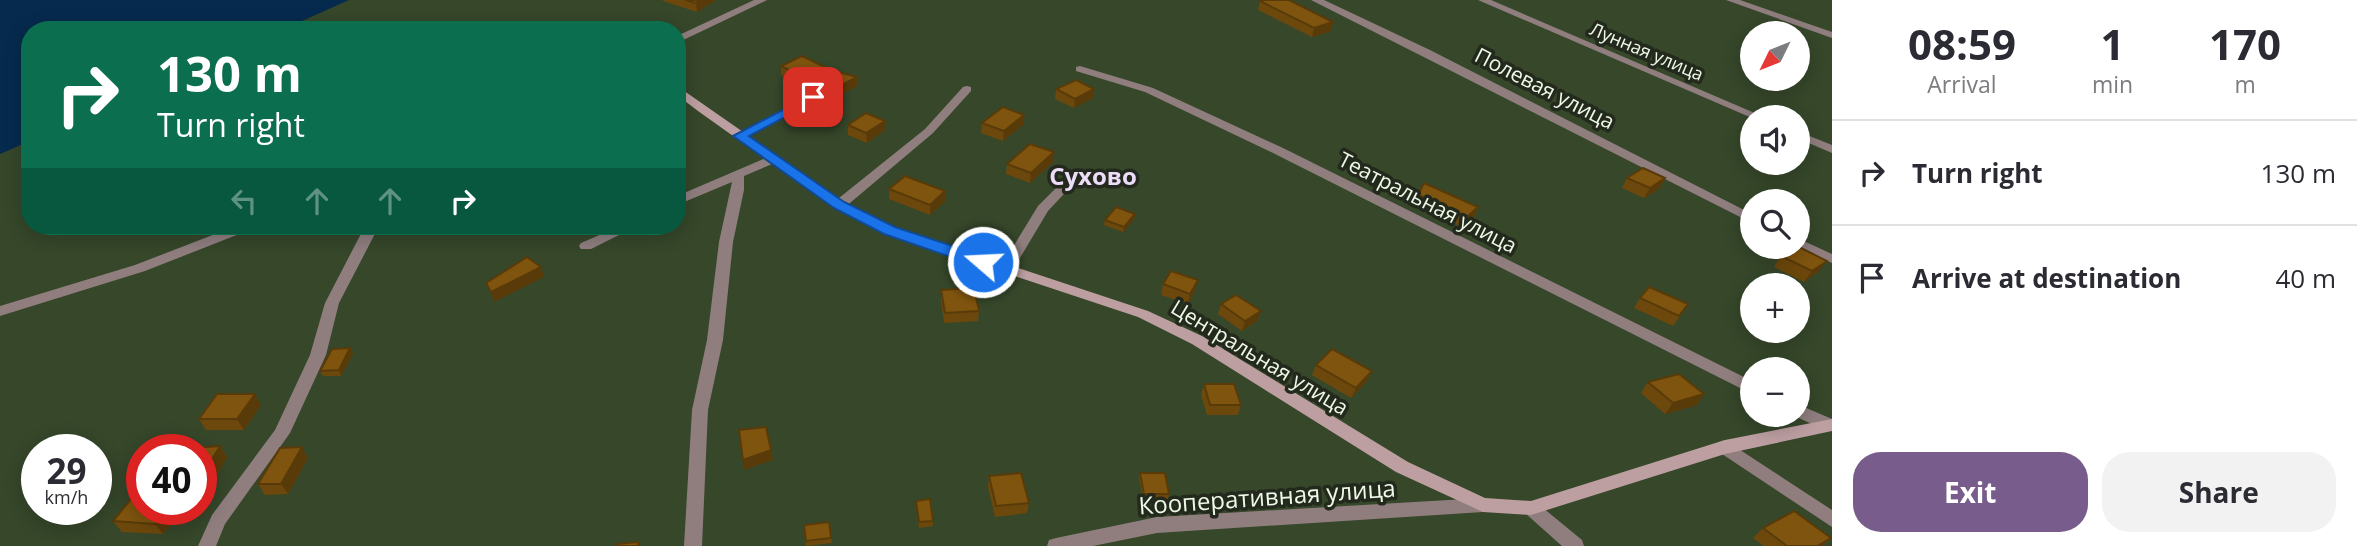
<!DOCTYPE html>
<html lang="en">
<head>
<meta charset="utf-8">
<style>
  :root { --surface:#fff; --page:#f2f2f3; --text:#2b2b33; --muted:#7c7c81; --line:#e1e1e2; --accent:#785d8c }
  body { margin:0; font-family:"Open Sans",sans-serif; background:var(--page); color:var(--text); height:100vh; display:flex; flex-direction:column; font-size:26px; white-space:nowrap }
  * { box-sizing:border-box; margin:0 }
  p { font-size:23px; color:var(--muted) }
  .icon { flex:none; width:38px; height:38px; fill:none; stroke:currentColor; stroke-width:2; stroke-linecap:round; stroke-linejoin:round }
  .map { position:relative; flex:1; overflow:hidden }
  .sheet { display:flex; flex-direction:column; background:var(--surface); width:525px }
  .sheet>* { flex:none }
  .hud { position:absolute; left:21px; top:21px; width:665px; height:214px; border-radius:28px; box-shadow:0 4px 18px #0003; background:#0b6e4f; color:#fff; overflow:hidden }
  .needle { width:46px; rotate:227deg }
  .fabs { position:absolute; left:1740px; top:21px; display:grid; gap:14px }
  .fabs a { display:grid; place-items:center; width:70px; height:70px; border-radius:50%; background:var(--surface); box-shadow:0 4px 18px #0003; font-size:35px }
  .speed { position:absolute; left:21px; top:434px; display:flex; gap:14px; font-size:35px; font-weight:700; text-align:center }
  .speed>* { display:grid; place-content:center; width:91px; height:91px; border-radius:50%; background:var(--surface); box-shadow:0 4px 18px #0003; line-height:1 }
  .speed small { font-size:18px; font-weight:400 }
  .speed .limit { border:10px solid #d22; background:#fff; color:#111 }
  .pin { position:absolute; display:grid; place-items:center; width:60px; height:60px; color:#fff; margin:-30px; border-radius:14px; box-shadow:0 4px 10px #0006 }
  .me { position:absolute; width:77px; margin:-38px; rotate:289deg; stroke-linejoin:round; filter:drop-shadow(0 0 5px #0008) }
  .turn { display:flex; align-items:center; gap:24px; height:147px; padding:0 21px; font-size:32px }
  .turn .icon { width:91px; height:91px; stroke-width:2.5 }
  .turn b { display:block; font-size:49px; line-height:60px }
  .lanes { display:flex; align-items:center; height:66px; padding:0 21px; background:#0003; justify-content:center; gap:35px; direction:ltr }
  .lanes .off { opacity:.35 }
  .eta { display:flex; justify-content:space-evenly; align-items:center; height:119px; text-align:center }
  .eta b { font-size:42px; font-weight:700; line-height:49px }
  .button { display:flex; gap:14px; margin-top:auto; padding:14px 21px }
  .button a { flex:1; height:80px; border-radius:28px; background:var(--accent); color:#fff; font-size:28px; font-weight:700; line-height:80px; text-align:center }
  .button a+a { background:var(--page); color:var(--text) }
  ul { padding:0; list-style:none }
  li { display:flex; align-items:center; gap:21px; height:105px; padding:0 21px; border-top:2px solid var(--line) }
  li div { flex:1 }
  li b { display:block; font-size:26px }
  li em { font-style:normal }
  main { display:flex; flex:1; min-height:0 }
  .map>svg:first-child { display:block }
</style>
</head>
<body>
<main>
<div class="map">
<svg width="1832" height="546" viewBox="0 0 1832 546">
  <rect width="100%" height="100%" fill="#36472a"/>
  <!-- water -->
  <polygon fill="#062a4e" points="0,0 349,0 282,30 30,30 30,141 0,154"/>
  <g fill="none" stroke-linecap="round" stroke-linejoin="round">
    <!-- path -->
    <polyline stroke="#909e86" stroke-width="2.5" stroke-dasharray="5 2.5" stroke-linecap="butt" points="392,30 407,28"/>
    <!-- lane -->
    <polyline stroke="#907e7f" stroke-width="7" points="740,136 813,97"/>
    <!-- street -->
    <g fill="#907e7f" fill-rule="evenodd">
      <polygon points="754,0 767,0 677,43 677,36"/>
      <polygon points="1311,0 1324,0 1430,50 1752,214 1752,223"/>
      <polygon points="1478,0 1491,0 1764,117 1752,118"/>
      <polygon points="1726,0 1740,0 1832,32 1832,38"/>
      <polygon points="419,24 438,28 439,30 415,29 414,27"/>
      <polygon points="1080,66 1153,88 1283,148 1752,381 1752,394 1275,154 1145,92 1076,71 1076,67"/>
      <polygon points="967,86 971,87 971,91 933,133 844,208 834,208 833,205 834,202 925,129 963,87"/>
      <polygon points="1797,131 1832,145 1832,153 1797,138"/>
      <polygon points="773,155 777,156 779,159 777,162 744,176 744,190 733,242 723,340 708,410 702,546 684,546 692,410 707,340 719,242 732,182 677,205 677,196"/>
      <polygon points="1069,178 1075,182 1048,211 1011,273 1001,273 999,270 1038,206 1065,179"/>
      <polygon points="236,226 254,226 252,229 145,271 0,316 0,306 135,265"/>
      <polygon points="365,226 379,226 339,303 326,355 290,433 225,524 216,546 198,546 212,515 275,430 310,355 325,303"/>
      <polygon points="620,226 637,226 591,249 581,249 579,246 581,243"/>
      <polygon points="1797,238 1832,254 1832,263 1796,247"/>
      <polygon points="1797,404 1832,419 1832,430 1823,429 1792,415 1797,415"/>
      <polygon points="1725,440 1832,510 1832,527 1719,452 1717,447 1719,442"/>
      <polygon points="1483,498 1489,500 1492,505 1489,510 1483,512 1157,533 1093,546 1047,546 1049,540 1056,538 1157,517"/>
      <polygon points="1531,501 1537,503 1582,540 1584,546 1562,546 1525,513 1522,508 1525,503"/>
    </g>
    <!-- secondary -->
    <polygon fill="#bd9fa2" fill-rule="evenodd" points="677,86 844,202 895,227 1148,311 1202,336 1408,462 1485,498 1531,501 1725,440 1832,419 1832,431 1725,454 1531,515 1483,512 1396,472 1192,344 1138,317 885,233 834,208 698,111 677,95"/>
  </g>
  <!-- wall -->
  <g fill="#6d480c">
    <polygon points="663,0 716,0 697,12 663,1"/>
    <polygon points="1260,1 1333,22 1331,31 1312,37 1258,10"/>
    <polygon points="781,66 831,70 857,77 857,86 840,95 803,81 798,83 781,75"/>
    <polygon points="1056,89 1093,98 1074,108 1055,99"/>
    <polygon points="982,123 1024,124 1003,141 981,133"/>
    <polygon points="848,125 885,130 867,143 848,135"/>
    <polygon points="1053,162 1030,183 1006,174 1007,164"/>
    <polygon points="1627,178 1665,178 1660,188 1644,198 1622,188"/>
    <polygon points="1424,183 1478,207 1474,217 1462,227 1414,205"/>
    <polygon points="889,189 945,201 930,215 889,199"/>
    <polygon points="1135,214 1134,219 1123,232 1104,225 1105,220"/>
    <polygon points="1781,256 1819,271 1804,282 1774,267"/>
    <polygon points="1163,284 1195,290 1188,304 1161,295"/>
    <polygon points="941,290 979,311 978,321 944,323 941,300"/>
    <polygon points="1640,298 1688,304 1673,326 1634,308"/>
    <polygon points="1221,304 1261,311 1257,321 1242,331 1218,314"/>
    <polygon points="350,348 353,354 341,376 323,376 320,371"/>
    <polygon points="1316,365 1367,381 1351,398 1312,375"/>
    <polygon points="1648,382 1697,405 1665,414 1641,393"/>
    <polygon points="1204,384 1241,405 1238,415 1207,415 1201,395"/>
    <polygon points="261,405 244,430 206,430 199,419"/>
    <polygon points="220,446 227,457 213,482 201,482 201,450"/>
    <polygon points="308,458 288,494 265,495 258,484"/>
    <polygon points="1140,473 1169,494 1168,500 1143,499 1139,478"/>
    <polygon points="989,476 1029,503 1027,513 995,517 988,487"/>
    <polygon points="916,501 933,521 933,526 919,528"/>
    <polygon points="180,512 163,534 122,532 113,521"/>
    <polygon points="829,522 832,543 806,546 804,525"/>
    <polygon points="1763,528 1831,538 1823,546 1764,546 1753,538"/>
  </g>
  <!-- shaded-wall -->
  <g fill="#593b0a">
    <polygon points="701,0 716,0 697,12 696,3"/>
    <polygon points="1333,22 1331,31 1312,37 1314,28"/>
    <polygon points="802,72 803,81 798,83 797,74"/>
    <polygon points="857,77 857,86 840,95 840,86"/>
    <polygon points="1094,89 1093,98 1074,108 1075,99"/>
    <polygon points="1024,115 1024,124 1003,141 1004,131"/>
    <polygon points="885,121 885,130 867,143 866,133"/>
    <polygon points="1054,152 1053,162 1030,183 1031,173"/>
    <polygon points="1665,178 1660,188 1644,198 1650,188"/>
    <polygon points="945,191 945,201 930,215 930,205"/>
    <polygon points="1478,207 1474,217 1462,227 1467,217"/>
    <polygon points="1135,214 1134,219 1123,232 1124,227"/>
    <polygon points="1827,261 1819,271 1804,282 1812,271"/>
    <polygon points="541,267 544,277 494,302 491,292"/>
    <polygon points="1198,280 1195,290 1188,304 1190,294"/>
    <polygon points="1261,311 1257,321 1242,331 1245,321"/>
    <polygon points="350,348 353,354 341,376 339,370"/>
    <polygon points="1372,371 1367,381 1351,398 1356,388"/>
    <polygon points="255,394 261,405 244,430 237,419"/>
    <polygon points="1704,394 1697,405 1665,414 1673,403"/>
    <polygon points="220,446 227,457 213,482 205,471"/>
    <polygon points="302,447 308,458 288,494 281,484"/>
    <polygon points="771,450 773,460 744,470 743,460"/>
    <polygon points="166,509 178,509 180,512 163,534 155,524"/>
    <polygon points="1831,538 1823,546 1817,546"/>
  </g>
  <!-- building -->
  <g fill="#7f540e" stroke="#593b0a" stroke-width="2">
    <polygon points="685,0 701,0 696,3"/>
    <polygon points="1263,0 1289,0 1333,22 1314,28 1260,1"/>
    <polygon points="802,56 831,70 857,77 840,86 802,72 797,74 781,66"/>
    <polygon points="1076,80 1094,89 1075,99 1056,89"/>
    <polygon points="1003,107 1024,115 1004,131 982,123"/>
    <polygon points="866,113 885,121 866,133 848,125"/>
    <polygon points="1030,144 1054,152 1031,173 1007,164"/>
    <polygon points="1643,168 1665,178 1650,188 1627,178"/>
    <polygon points="905,176 945,191 930,205 889,189"/>
    <polygon points="1424,183 1478,207 1467,217 1418,195"/>
    <polygon points="1116,207 1135,214 1124,227 1105,220"/>
    <polygon points="1797,246 1827,261 1812,271 1781,256"/>
    <polygon points="527,257 541,267 491,292 486,283"/>
    <polygon points="1171,271 1198,280 1190,294 1163,284"/>
    <polygon points="1649,287 1688,304 1679,316 1640,298"/>
    <polygon points="974,288 979,311 945,313 941,290"/>
    <polygon points="1236,295 1261,311 1245,321 1221,304"/>
    <polygon points="350,348 339,370 320,371 332,349"/>
    <polygon points="1332,349 1372,371 1356,388 1316,365"/>
    <polygon points="1679,374 1704,394 1673,403 1648,382"/>
    <polygon points="1204,384 1234,384 1241,405 1210,405"/>
    <polygon points="217,394 255,394 237,419 199,419"/>
    <polygon points="766,427 771,450 743,460 739,430"/>
    <polygon points="220,446 205,471 201,471 201,450 191,450 192,448"/>
    <polygon points="302,447 281,484 258,484 280,448"/>
    <polygon points="1021,473 1029,503 996,506 989,476"/>
    <polygon points="1140,473 1165,473 1169,494 1144,494"/>
    <polygon points="131,499 142,500 142,509 166,509 155,524 113,521"/>
    <polygon points="930,499 933,521 919,522 916,501"/>
    <polygon points="1794,511 1831,538 1817,546 1787,546 1763,528"/>
    <polygon points="829,522 831,538 806,541 804,525"/>
    <polygon points="638,542 638,546 617,546 617,544"/>
  </g>
  <!-- route -->
  <polygon fill="#1a73e8" stroke="#114b97" stroke-width="2" points="813,94 820,97 818,100 749,136 844,202 895,227 989,258 991,262 989,266 977,266 884,234 834,208 733,136"/>
  <g text-anchor="middle" dominant-baseline="central" stroke-width="7" stroke-linejoin="round" paint-order="stroke">
    <!-- far-street labels -->
    <g font-size="18" fill="#eef9e7" stroke="#232a1d">
      <text transform="translate(1647 51) rotate(23)">Лунная улица</text>
    </g>
    <!-- street labels -->
    <g font-size="21" fill="#eef9e7" stroke="#232a1d">
      <text transform="translate(1545 88) rotate(27)">Полевая улица</text>
      <text transform="translate(1428 202) rotate(27)">Театральная улица</text>
      <text transform="translate(1260 357) rotate(31)">Центральная улица</text>
    </g>
    <!-- quarter labels -->
    <g font-size="24" font-weight="bold" fill="#edddf8" stroke="#232a1d">
      <text x="1093" y="175">Сухово</text>
    </g>
    <!-- near-street labels -->
    <g font-size="24" fill="#eef9e7" stroke="#232a1d">
      <text transform="translate(1267 496) rotate(-4)">Кооперативная улица</text>
    </g>
  </g>
</svg>
<div class="fabs">
<a><svg class="needle" viewBox="-14 -14 28 28"><path d="M0-13l5 13h-10z" fill="#e53935"/><path d="M0 13l5-13h-10z" fill="#7c7c81"/></svg></a>
<a><svg class="icon" aria-label="sound" viewBox="0 0 24 24"><path d="M4 9h4l5-4v14l-5-4H4zM17 9q2 3 0 6"/></svg></a>
<a><svg class="icon" aria-label="search" viewBox="0 0 24 24"><circle cx="10" cy="10" r="6"/><path d="M15 15l6 6"/></svg></a>
<a>+</a>
<a>−</a>
</div>
<div class="speed"><div>29<small>km/h</small></div><div class="limit">40</div></div>
<div class="pin" style="left:813px;top:97px;background:#d93025"><svg class="icon" aria-label="arrive" viewBox="0 0 24 24"><path d="M6 21V4h12l-3 4 3 4H6"/></svg></div>
<svg class="me" style="left:983px;top:262px" viewBox="-20 -20 40 40"><circle r="17" fill="#1a73e8" stroke="#fff" stroke-width="3"/><path d="M0-11L8 9 0 5-8 9z" fill="#fff"/></svg>
<div class="hud">
<div class="turn"><svg class="icon" aria-label="right" viewBox="0 0 24 24"><path d="M7 20v-9h11M14 6l5 5-5 5"/></svg><div><b>130 m</b>Turn right</div></div>
<div class="lanes"><svg class="icon off" aria-label="left" viewBox="0 0 24 24"><path d="M17 20v-9H6M10 6l-5 5 5 5"/></svg><svg class="icon off" aria-label="ahead" viewBox="0 0 24 24"><path d="M12 20V5M6 11l6-6 6 6"/></svg><svg class="icon off" aria-label="ahead" viewBox="0 0 24 24"><path d="M12 20V5M6 11l6-6 6 6"/></svg><svg class="icon" aria-label="right" viewBox="0 0 24 24"><path d="M7 20v-9h11M14 6l5 5-5 5"/></svg></div>
</div>
</div>
<section class="sheet">
<div class="eta">
<div><b>08:59</b><p>Arrival</p></div>
<div><b>1</b><p>min</p></div>
<div><b>170</b><p>m</p></div>
</div>
<ul>
<li><svg class="icon" aria-label="right" viewBox="0 0 24 24"><path d="M7 20v-9h11M14 6l5 5-5 5"/></svg><div><b>Turn right</b></div><em>130 m</em></li>
<li><svg class="icon" aria-label="arrive" viewBox="0 0 24 24"><path d="M6 21V4h12l-3 4 3 4H6"/></svg><div><b>Arrive at destination</b></div><em>40 m</em></li>
</ul>
<div class="button"><a>Exit</a><a>Share</a></div>
</section>
</main>
</body>
</html>
